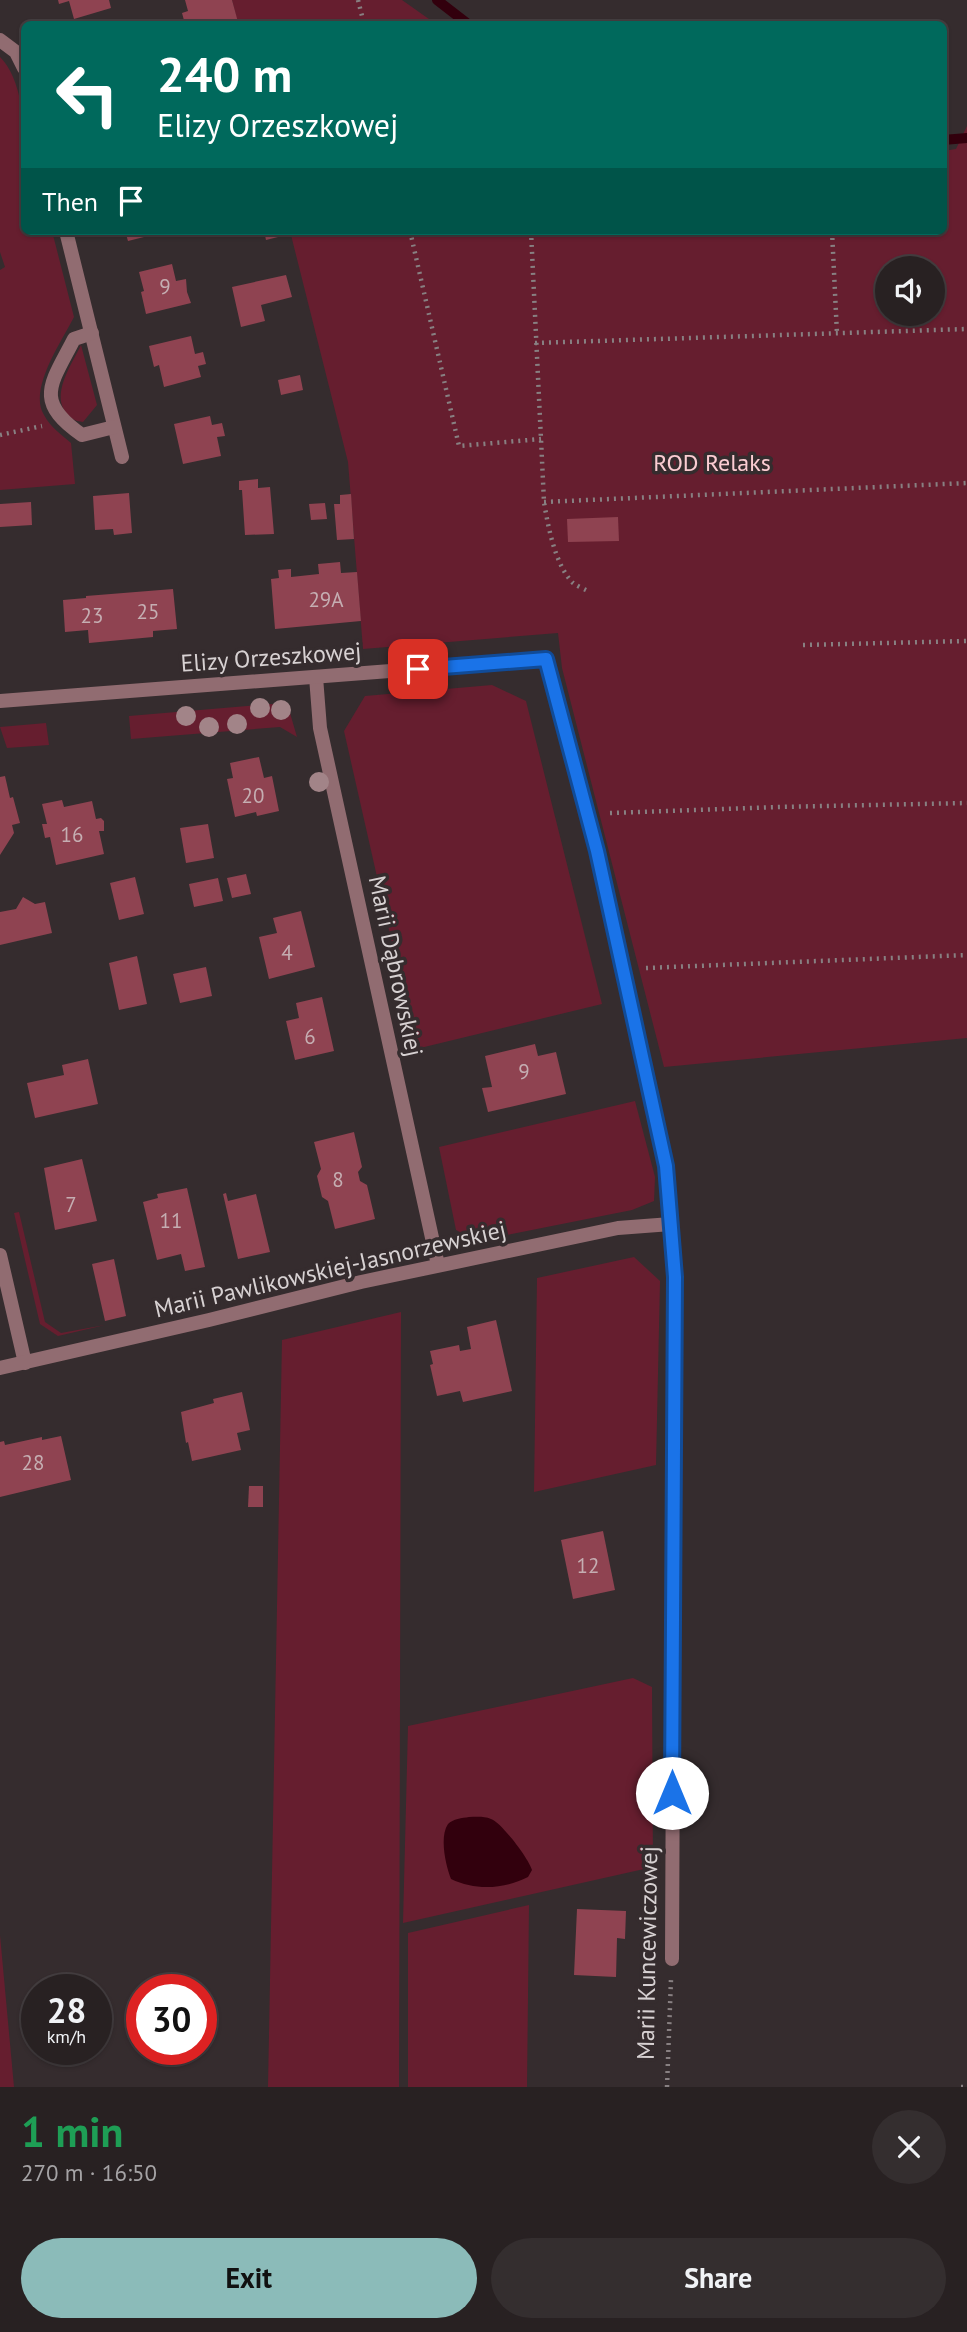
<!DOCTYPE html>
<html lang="en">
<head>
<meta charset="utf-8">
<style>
  :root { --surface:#282122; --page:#342e2f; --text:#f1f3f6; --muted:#a5a3a5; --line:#443e40; --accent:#8bbbb9 }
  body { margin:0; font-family:"PT Sans",sans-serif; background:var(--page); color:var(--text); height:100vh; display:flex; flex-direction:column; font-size:26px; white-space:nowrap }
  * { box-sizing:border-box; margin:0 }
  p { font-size:23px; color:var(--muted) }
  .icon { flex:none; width:38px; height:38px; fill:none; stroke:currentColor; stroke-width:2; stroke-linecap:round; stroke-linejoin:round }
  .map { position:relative; height:2087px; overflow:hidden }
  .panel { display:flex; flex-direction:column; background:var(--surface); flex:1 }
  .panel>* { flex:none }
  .top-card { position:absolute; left:21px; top:21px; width:926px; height:214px; border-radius:10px; box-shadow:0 2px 5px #0004,0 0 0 2px var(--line); background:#00695c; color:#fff; overflow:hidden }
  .fabs { position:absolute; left:875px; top:256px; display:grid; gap:14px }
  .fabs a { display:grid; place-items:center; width:70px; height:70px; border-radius:50%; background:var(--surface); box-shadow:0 2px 5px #0004,0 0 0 2px var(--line); font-size:35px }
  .speed { position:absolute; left:21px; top:1974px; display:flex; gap:14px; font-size:35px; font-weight:700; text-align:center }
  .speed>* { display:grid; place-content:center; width:91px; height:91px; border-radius:50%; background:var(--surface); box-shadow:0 2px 5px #0004,0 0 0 2px var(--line); line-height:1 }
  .speed small { font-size:18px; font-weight:400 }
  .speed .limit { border:10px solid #d22; background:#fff; color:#111 }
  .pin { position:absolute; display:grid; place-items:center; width:60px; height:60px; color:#fff; margin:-30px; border-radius:14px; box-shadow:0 4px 10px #0006 }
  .me { position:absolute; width:77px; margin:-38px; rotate:0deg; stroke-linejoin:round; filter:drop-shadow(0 0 5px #0008) }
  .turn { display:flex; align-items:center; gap:24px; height:147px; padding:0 21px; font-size:32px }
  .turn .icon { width:91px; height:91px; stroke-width:2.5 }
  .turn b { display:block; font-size:49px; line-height:60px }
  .then { display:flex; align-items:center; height:66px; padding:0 21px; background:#0003; gap:14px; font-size:26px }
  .round { display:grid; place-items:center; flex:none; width:74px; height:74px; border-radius:37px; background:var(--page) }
  .head { display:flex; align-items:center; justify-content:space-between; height:119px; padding:0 21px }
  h1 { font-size:42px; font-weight:800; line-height:52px; color:#1e9e55 }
  .button { display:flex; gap:14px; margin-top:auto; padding:14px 21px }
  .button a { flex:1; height:80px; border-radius:42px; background:var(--accent); color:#111; font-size:28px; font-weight:800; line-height:80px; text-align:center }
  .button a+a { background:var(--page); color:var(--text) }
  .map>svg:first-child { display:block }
</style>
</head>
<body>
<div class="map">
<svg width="967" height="2087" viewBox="0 0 967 2087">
  <rect width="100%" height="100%" fill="#352c2e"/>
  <!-- green -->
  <g fill="#661e2f" fill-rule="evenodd">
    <polygon points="232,0 402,0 436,24 238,24"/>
    <path d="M 0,57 C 34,91 24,184 24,231 L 52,231 L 74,317 C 62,341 28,389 44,415 C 50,427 62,435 71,443 L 75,484 L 0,490 L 0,270 L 5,267 L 0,252 Z"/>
    <path d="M 967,126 L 967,1038 L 664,1067 L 562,668 L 558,633 L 363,649 L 348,462 L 290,231 L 943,231 L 943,151 L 956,149 ZM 887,268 L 933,268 L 933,313 L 887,313 Z"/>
    <path d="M 81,345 L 97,405 L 83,422 C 76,421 73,420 68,415 C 49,396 72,364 81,345 Z"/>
    <polygon points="492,685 526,701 602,1004 416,1049 344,731 365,696"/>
    <polygon points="271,704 278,705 290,713 297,737 280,727 131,739 129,716"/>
    <polygon points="46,723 49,745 7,748 0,727"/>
    <polygon points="635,1101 655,1177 654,1201 632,1210 477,1241 456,1230 439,1147"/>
    <polygon points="19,1212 45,1322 61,1333 105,1325 58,1336 40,1324 14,1213"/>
    <polygon points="634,1257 660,1281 656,1465 534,1492 537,1278"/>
    <polygon points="401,1312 399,2087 268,2087 282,1340"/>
    <polygon points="633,1678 652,1687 653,1867 403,1923 408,1726"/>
    <polygon points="529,1905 527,2087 408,2087 408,1933"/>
    <polygon points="0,1935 14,2087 0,2087"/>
  </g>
  <!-- water -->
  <path fill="#32000d" d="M 469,1817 C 476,1817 484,1816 491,1819 C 501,1822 529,1859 532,1870 L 528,1877 C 504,1889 476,1891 451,1879 C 446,1866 439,1837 448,1824 C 453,1819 462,1818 469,1817 Z"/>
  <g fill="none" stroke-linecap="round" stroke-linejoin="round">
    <!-- stream -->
    <g stroke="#32000d" stroke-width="10">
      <polyline points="437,0 468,24"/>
      <polyline points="943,140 967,138"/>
    </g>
  </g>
  <!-- building -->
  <g fill="#8f4351">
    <polygon points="58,0 109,0 111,8 74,19 69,1 59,4"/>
    <polygon points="185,0 232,0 238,22 227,24 185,24 182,13 188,11"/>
    <polygon points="125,231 164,231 164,232 128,241"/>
    <polygon points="264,231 290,231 290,234 266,240"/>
    <polygon points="172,264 176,281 186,279 187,292 191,303 146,314 141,292 144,291 139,272"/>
    <polygon points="286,275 292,297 261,305 265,321 241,327 232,287"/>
    <polygon points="191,336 195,354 203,352 206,364 198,366 201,377 164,387 159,365 154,367 149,346"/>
    <polygon points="300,375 303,390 281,395 278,380"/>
    <polygon points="210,416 212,425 222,423 225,436 217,437 221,456 183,464 174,424"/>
    <polygon points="258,479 258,488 270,487 274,534 245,535 242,490 239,490 239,481"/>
    <polygon points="129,493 132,533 114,535 113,529 95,530 93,496"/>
    <polygon points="351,494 354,539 337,540 334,504 340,504 340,495"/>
    <polygon points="31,502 32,525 0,527 0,504"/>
    <polygon points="325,503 327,519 311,520 309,504"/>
    <polygon points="618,517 619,541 568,542 567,519"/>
    <polygon points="340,562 341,573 357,572 361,621 275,629 271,579 279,578 278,570 291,569 291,577 319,574 318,564"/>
    <polygon points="173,589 177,629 153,631 153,637 89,643 88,630 65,632 63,600 86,598 86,596"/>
    <polygon points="259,757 264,778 272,776 279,811 257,816 256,812 235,817 227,779 233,778 230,763"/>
    <polygon points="5,776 10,798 13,797 20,823 12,825 14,833 0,855 0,777"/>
    <polygon points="62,800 64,807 92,801 96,819 101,818 104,821 104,831 99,831 104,854 56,865 50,837 45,838 42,824 47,824 42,804"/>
    <polygon points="208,824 214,858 186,863 180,828"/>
    <polygon points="246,874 251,894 232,898 227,878"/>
    <polygon points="135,877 144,914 119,920 110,883"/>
    <polygon points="218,878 223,901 194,907 189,884"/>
    <polygon points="23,897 35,904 45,902 52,933 0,945 0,912 16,909"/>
    <polygon points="301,911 315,967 269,979 259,937 277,933 273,918"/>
    <polygon points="137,956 147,1004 119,1010 109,963"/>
    <polygon points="206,967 212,996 180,1003 173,974"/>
    <polygon points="322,997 334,1051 295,1060 286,1021 299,1018 296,1003"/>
    <polygon points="535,1044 538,1056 556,1052 566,1094 488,1112 482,1088 492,1087 485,1056"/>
    <polygon points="88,1059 98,1104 35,1118 27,1083 64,1075 62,1065"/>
    <polygon points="354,1132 362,1167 358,1172 360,1181 367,1185 375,1219 335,1229 328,1201 322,1197 317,1176 321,1169 314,1142"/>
    <polygon points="82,1159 97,1221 55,1230 44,1168"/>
    <polygon points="187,1188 205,1267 185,1271 181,1254 157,1260 143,1202 158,1198 157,1194"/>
    <polygon points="226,1193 228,1201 256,1194 270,1252 238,1259 223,1194"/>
    <polygon points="114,1259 126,1316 105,1321 92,1264"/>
    <polygon points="496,1320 512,1391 463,1402 460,1391 437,1396 430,1365 433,1364 430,1351 459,1345 460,1351 471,1349 467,1327"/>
    <polygon points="242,1392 250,1430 237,1433 241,1450 192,1461 188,1442 186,1443 181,1412 214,1403 213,1399"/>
    <polygon points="61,1436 71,1480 0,1497 0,1442 4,1441 5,1445 42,1437 42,1440"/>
    <polygon points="249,1486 263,1486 263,1507 248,1507"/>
    <polygon points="603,1531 615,1590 573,1599 561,1540"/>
    <polygon points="577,1909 626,1911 625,1939 617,1938 616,1977 574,1975"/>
  </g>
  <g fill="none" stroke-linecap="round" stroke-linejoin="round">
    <!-- path -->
    <g stroke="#888082" stroke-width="4.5" stroke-dasharray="2 5" stroke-linecap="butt">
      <polyline points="358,0 364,24"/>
      <polyline points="410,231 459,446 541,439"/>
      <path d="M 531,231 L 544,502 C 548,526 555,565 573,583 C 577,586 584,589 588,591"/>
      <polyline points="832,231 837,334"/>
      <polyline points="535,343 967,329"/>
      <polyline points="0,435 42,426"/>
      <polyline points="544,502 967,483"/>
      <polyline points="803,645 967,641"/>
      <polyline points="610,813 777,807 967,803"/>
      <polyline points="646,968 967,955"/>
      <polyline points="667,2087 671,1979"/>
      <polyline points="961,2087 967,2087"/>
    </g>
    <!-- minor -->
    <g stroke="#916c71" stroke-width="14">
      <polyline points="0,40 16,52 24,68"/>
      <polyline points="66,231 122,457"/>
      <path d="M 92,333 L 74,339 C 51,384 33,401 82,435 L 114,427"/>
      <polyline points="316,677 320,728 438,1265"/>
      <polyline points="0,701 546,659 597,851 666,1165 675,1277 672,1959"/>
      <polyline points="0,1255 25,1363"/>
      <polyline points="0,1368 209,1320 361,1282 618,1228 671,1224"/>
    </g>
  </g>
  <!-- trees -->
  <g fill="#a28488">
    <circle cx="260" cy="708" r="10"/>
    <circle cx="281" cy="710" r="10"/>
    <circle cx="186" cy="716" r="10"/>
    <circle cx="237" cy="724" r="10"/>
    <circle cx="209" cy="727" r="10"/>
    <circle cx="319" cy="782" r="10"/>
  </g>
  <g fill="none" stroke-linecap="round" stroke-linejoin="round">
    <!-- route casing -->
    <g stroke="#114b97" stroke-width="18">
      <polyline id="route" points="418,669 546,659 597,851 666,1166 675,1277 672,1793"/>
    </g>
    <!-- route -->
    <use href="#route" stroke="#1a73e8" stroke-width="12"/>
  </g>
  <g text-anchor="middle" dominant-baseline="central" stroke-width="7" stroke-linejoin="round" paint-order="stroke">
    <!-- number labels -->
    <g font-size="21" fill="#c5aeb2">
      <text x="165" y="286">9</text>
      <text x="326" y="599">29A</text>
      <text x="148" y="611">25</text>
      <text x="92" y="615">23</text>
      <text x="253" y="795">20</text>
      <text x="72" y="834">16</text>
      <text x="287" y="952">4</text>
      <text x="310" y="1036">6</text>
      <text x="524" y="1071">9</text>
      <text x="338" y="1179">8</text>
      <text x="71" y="1204">7</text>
      <text x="171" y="1220">11</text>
      <text x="33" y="1462">28</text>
      <text x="588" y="1565">12</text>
    </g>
    <!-- park labels -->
    <g font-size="24" fill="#fbccd2" stroke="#352c2e">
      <text x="712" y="462">ROD Relaks</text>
    </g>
    <!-- street labels -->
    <g font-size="24" fill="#d7d1d2" stroke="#352c2e">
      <text transform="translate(271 657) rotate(-4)">Elizy Orzeszkowej</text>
      <text transform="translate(396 966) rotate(78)">Marii Dąbrowskiej</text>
      <text transform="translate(330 1269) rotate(-13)">Marii Pawlikowskiej-Jasnorzewskiej</text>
      <text transform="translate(647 1953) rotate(-89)">Marii Kuncewiczowej</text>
    </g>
  </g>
</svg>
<div class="fabs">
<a><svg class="icon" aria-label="sound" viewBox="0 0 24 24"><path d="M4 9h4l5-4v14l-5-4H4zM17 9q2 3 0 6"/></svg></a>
</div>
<div class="speed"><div>28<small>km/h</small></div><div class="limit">30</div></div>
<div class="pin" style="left:418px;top:669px;background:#d93025"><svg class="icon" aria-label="arrive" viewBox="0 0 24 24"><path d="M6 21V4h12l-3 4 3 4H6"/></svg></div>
<svg class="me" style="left:672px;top:1793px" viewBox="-20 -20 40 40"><circle r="19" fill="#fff"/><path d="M0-13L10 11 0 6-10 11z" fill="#1a73e8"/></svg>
<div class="top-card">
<div class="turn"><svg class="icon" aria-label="left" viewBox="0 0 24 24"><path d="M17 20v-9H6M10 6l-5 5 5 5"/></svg><div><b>240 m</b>Elizy Orzeszkowej</div></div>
<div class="then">Then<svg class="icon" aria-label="arrive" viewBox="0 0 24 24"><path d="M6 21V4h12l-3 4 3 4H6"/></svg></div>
</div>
</div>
<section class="panel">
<div class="head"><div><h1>1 min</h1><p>270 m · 16:50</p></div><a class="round"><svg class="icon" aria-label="close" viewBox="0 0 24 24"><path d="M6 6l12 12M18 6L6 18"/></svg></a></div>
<div class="button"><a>Exit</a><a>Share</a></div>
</section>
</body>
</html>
